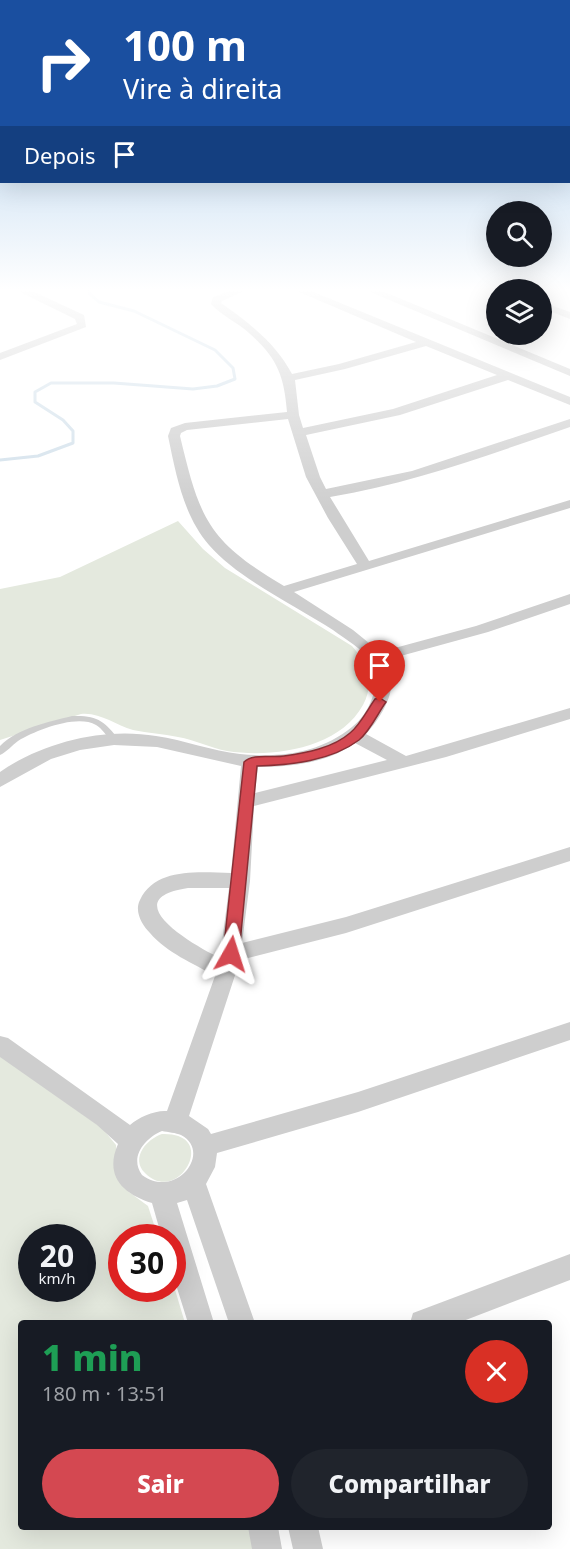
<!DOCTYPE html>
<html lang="pt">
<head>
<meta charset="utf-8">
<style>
  :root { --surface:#171b24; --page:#20242c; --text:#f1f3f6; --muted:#9ea1a6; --accent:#d44851 }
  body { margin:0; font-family:"Noto Sans",sans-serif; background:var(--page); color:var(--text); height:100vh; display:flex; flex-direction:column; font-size:22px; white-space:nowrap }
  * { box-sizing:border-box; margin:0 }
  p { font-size:20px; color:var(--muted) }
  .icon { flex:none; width:33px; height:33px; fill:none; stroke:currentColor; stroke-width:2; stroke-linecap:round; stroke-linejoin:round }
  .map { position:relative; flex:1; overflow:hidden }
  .panel { position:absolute; left:18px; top:1320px; width:534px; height:210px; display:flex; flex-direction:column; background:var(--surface); border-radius:6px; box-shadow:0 6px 24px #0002 }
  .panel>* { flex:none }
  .guide { position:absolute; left:0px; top:0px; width:570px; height:183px; box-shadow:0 6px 24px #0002; background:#1a4fa0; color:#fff; overflow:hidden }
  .controls { position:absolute; left:486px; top:201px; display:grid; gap:12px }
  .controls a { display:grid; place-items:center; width:66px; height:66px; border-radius:50%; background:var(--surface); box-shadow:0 6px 24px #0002; font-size:30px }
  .speed { position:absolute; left:18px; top:1224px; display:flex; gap:12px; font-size:30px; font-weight:700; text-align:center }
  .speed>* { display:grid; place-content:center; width:78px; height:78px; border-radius:50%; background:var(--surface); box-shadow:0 6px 24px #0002; line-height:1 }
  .speed small { font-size:15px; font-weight:400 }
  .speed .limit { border:9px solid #d22; background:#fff; color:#111 }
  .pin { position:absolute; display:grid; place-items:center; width:51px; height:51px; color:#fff; margin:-62px -26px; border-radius:50% 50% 50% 0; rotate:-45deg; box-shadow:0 0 6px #0007 }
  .pin .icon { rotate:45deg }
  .me { position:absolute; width:66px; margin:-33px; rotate:6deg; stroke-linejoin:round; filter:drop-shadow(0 0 4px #0008) }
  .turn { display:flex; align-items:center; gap:21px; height:126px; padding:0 24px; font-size:27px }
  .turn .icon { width:78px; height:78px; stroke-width:2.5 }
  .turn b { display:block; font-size:42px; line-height:51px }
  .then { display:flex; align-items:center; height:57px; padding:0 24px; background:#0003; gap:12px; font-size:22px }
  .round { display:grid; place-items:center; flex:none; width:63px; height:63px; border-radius:32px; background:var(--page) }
  .summary { display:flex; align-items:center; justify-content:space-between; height:102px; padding:0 24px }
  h1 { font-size:36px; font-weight:800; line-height:45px; color:#1e9e55 }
  .cta { display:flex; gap:12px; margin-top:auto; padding:12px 24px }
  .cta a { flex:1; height:69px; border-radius:36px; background:var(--accent); color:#fff; font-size:24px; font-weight:800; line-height:69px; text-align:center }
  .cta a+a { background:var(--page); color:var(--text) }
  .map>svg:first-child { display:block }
</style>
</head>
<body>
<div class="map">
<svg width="570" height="1549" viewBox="0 0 570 1549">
  <rect width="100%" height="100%" fill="#fff"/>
  <!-- green -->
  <g fill="#e4e9de" fill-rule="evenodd">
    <path d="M 178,521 L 203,549 L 225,568 L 352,646 C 367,663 375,683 363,705 C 339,749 272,758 227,751 C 211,748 195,740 178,737 C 163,734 148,733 133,730 C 115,725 100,712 81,714 L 0,740 L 0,589 L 60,577 Z"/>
    <path d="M 0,1056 L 102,1128 L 116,1145 L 118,1169 L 129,1192 L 148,1206 L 158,1237 L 122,1238 L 122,1288 L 172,1288 L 173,1283 L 185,1323 L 21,1323 L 21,1527 L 252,1527 L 256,1549 L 0,1549 ZM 32,1238 L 82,1238 L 82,1288 L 32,1288 Z"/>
    <path d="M 162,1134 C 221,1132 178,1207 145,1173 C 130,1158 147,1139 162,1134 Z"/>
  </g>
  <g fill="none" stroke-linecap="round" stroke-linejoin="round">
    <!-- stream -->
    <polyline stroke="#d0dfea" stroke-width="3" points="0,460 38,456 73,443 73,431 63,420 35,402 35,392 51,383 114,383 193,389 217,386 235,379 233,368 215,350 134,311 99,302 89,293 90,291"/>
    <!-- service -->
    <path fill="#cecece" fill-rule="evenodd" d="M 72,716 C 97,715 105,721 119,740 L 115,743 L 112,742 C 107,737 102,728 96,725 C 77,714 36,730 18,741 C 12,745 7,752 0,755 L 0,746 C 18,728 48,722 72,716 Z"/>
    <!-- minor -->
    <g fill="#cecece" fill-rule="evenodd">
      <polygon points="18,291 32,291 84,315 86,327 0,360 0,353 77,324 75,319"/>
      <path d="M 229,291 L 244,291 L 222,301 L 221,303 C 249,323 276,343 292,374 L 339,364 L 416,342 L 297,291 L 311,291 L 570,397 L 570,405 L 508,380 L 400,415 L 306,435 L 320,477 L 326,489 L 412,471 L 570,419 L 570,427 C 491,454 413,483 330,497 L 369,561 L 570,500 L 570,508 L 294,592 L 353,630 L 380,652 L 476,626 L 570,594 L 570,604 L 488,632 L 386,660 C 401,686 383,715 366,734 L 406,756 L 570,708 L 570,719 L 446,757 L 254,806 L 250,881 L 242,943 L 346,917 L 570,847 L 570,861 L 346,933 L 240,960 L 189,1116 L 208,1129 L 211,1134 L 358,1092 L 570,1022 L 570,1040 L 358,1112 L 217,1153 L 215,1167 L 206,1184 L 255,1323 L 229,1323 L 187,1200 L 177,1203 L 214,1323 L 188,1323 L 172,1272 L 172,1238 L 162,1238 L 152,1203 C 123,1194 104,1176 118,1144 L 97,1125 L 0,1057 L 0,1036 L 8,1038 L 130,1125 C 139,1117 155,1110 167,1111 L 215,976 C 193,963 167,953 150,933 C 142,925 134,911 140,900 C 155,867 200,872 231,873 L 241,766 L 157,747 L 114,745 L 80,750 L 51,759 L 0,787 L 0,772 C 43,742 104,727 156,736 C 184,740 212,751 240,754 C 281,758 320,753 352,727 C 369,714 383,683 371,662 C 363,649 345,639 333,630 C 296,606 237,578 209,545 C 183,515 176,474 168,436 L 171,428 L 185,423 L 287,412 C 284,375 277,358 249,333 C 237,322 222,316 211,304 L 213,297 ZM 426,346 L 497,375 L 393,409 L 303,428 L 299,415 L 295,380 L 345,369 ZM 288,419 L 306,477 L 328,518 L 357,564 L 284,586 C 208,541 200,520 180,436 L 181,433 L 187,430 ZM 355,743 L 387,760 L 255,793 L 258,767 C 290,767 328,763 355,743 ZM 188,888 L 229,888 L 220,958 C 195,946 113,899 188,888 ZM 162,1131 C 168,1132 176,1133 181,1135 C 213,1152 176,1200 142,1175 C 129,1157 145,1138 162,1131 Z"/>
      <polygon points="368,291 382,291 570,369 570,376"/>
      <polygon points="542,302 570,312 570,319 542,308"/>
      <polygon points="570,1254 570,1280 458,1323 410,1323 413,1313"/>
      <polygon points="248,1527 278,1527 282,1549 252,1549"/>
      <polygon points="288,1527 318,1527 323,1549 293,1549"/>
    </g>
  </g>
  <!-- sky -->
  <linearGradient id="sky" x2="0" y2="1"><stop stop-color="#9ec5e9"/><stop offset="0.57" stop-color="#fff"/><stop offset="1" stop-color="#fff" stop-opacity="0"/></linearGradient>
  <rect width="570" height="508" fill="url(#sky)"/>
  <!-- route -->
  <path fill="#d44851" stroke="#8a2f35" stroke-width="1.5" d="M 380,698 L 386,702 C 378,713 370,731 359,740 C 331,761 291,765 257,766 L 239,954 L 236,958 L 231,960 L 225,958 L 223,954 L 244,762 C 252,753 272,758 284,756 C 306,753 333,748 350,733 C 360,725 368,709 375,699 Z"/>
</svg>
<div class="controls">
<a><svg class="icon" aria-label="search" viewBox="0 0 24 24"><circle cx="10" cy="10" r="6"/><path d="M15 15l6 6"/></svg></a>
<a><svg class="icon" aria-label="layers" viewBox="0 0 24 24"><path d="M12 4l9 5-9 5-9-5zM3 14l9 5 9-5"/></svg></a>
</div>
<div class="speed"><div>20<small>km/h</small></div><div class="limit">30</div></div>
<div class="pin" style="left:380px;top:702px;background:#d93025"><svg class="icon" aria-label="arrive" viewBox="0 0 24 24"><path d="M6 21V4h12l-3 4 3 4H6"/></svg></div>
<svg class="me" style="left:231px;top:954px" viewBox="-20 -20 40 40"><path d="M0-17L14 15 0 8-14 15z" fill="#d44851" stroke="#fff" stroke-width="4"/></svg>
<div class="guide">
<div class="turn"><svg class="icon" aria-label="right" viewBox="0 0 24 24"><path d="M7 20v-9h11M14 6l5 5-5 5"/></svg><div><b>100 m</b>Vire à direita</div></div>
<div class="then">Depois<svg class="icon" aria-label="arrive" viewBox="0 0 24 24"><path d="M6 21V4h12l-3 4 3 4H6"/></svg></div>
</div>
<section class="panel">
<div class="summary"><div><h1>1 min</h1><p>180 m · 13:51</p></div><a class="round" style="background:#d93025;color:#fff"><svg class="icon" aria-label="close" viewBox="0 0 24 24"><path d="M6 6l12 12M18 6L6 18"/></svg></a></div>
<div class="cta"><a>Sair</a><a>Compartilhar</a></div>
</section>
</div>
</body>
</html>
